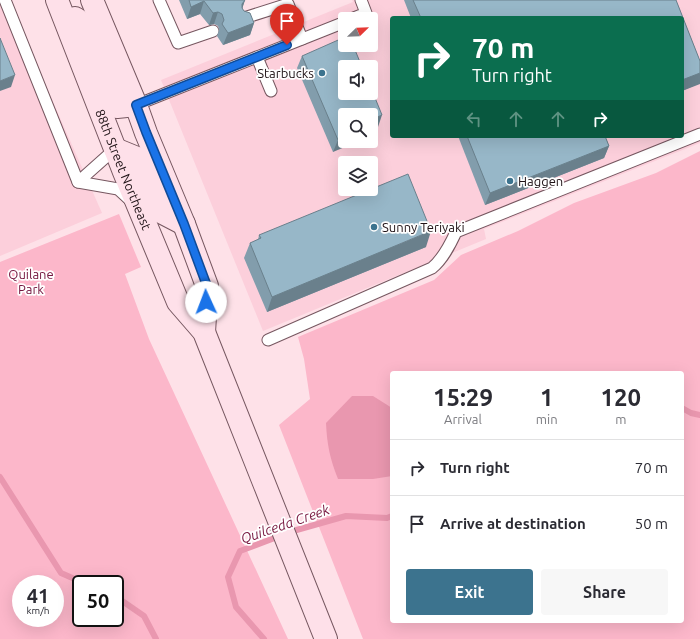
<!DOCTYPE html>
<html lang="en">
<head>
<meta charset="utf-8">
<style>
  :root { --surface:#fff; --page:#f7f7f7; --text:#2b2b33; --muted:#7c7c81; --line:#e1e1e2; --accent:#3c738e }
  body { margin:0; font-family:Ubuntu,sans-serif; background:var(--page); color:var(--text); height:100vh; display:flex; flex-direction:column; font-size:15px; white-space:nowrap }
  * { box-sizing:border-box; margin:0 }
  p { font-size:13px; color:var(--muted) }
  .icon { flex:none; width:22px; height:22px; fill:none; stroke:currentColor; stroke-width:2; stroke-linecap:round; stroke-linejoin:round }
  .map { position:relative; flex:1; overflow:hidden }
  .sheet { position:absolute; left:390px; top:371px; width:294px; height:252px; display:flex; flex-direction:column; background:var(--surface); border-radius:4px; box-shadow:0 4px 16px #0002 }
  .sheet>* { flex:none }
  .guide { position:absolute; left:390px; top:16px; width:294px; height:122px; border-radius:4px; box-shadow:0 4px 16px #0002; background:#0b6e4f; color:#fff; overflow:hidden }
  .needle { width:26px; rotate:67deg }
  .fabs { position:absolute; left:338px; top:12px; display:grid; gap:8px }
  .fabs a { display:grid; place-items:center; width:40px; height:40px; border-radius:4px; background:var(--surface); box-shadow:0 4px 16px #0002; font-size:20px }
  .speed { position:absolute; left:12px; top:575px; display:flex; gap:8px; font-size:20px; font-weight:700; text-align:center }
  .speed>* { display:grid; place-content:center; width:52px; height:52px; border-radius:50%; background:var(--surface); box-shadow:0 4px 16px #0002; line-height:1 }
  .speed small { font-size:10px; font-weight:400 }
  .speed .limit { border:2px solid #111; border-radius:6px; background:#fff; color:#111 }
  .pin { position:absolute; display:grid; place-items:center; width:34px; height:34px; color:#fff; margin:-41px -17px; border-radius:50% 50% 50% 0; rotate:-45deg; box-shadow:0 0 4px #0007 }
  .pin .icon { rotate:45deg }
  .me { position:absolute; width:44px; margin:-22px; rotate:358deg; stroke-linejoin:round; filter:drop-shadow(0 0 3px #0008) }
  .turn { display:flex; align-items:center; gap:14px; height:84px; padding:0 16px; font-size:18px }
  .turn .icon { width:52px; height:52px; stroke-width:2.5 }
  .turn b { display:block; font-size:28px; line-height:34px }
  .lanes { display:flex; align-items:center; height:38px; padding:0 16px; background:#0003; justify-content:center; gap:20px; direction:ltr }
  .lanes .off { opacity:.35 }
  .eta { display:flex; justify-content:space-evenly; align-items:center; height:68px; text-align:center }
  .eta b { font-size:24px; font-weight:700; line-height:28px }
  .action { display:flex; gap:8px; margin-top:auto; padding:8px 16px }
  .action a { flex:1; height:46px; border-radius:4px; background:var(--accent); color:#fff; font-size:16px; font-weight:700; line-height:46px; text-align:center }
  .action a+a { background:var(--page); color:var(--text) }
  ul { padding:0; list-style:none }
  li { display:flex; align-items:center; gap:12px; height:56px; padding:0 16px; border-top:1px solid var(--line) }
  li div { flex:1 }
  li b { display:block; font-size:15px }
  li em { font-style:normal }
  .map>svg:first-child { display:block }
</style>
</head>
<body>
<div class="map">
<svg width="700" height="639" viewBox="0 0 700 639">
  <rect width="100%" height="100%" fill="#fee1e8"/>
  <!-- built -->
  <g fill="#fccfdb" fill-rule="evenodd">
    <polygon points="0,0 8,0 102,213 0,256"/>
    <path d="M 352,0 L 700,0 L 700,143 L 484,229 L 486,239 L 263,331 L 161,80 L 353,2 ZM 392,18 L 682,18 L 682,136 L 392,136 ZM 345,19 L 371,19 L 371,45 L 345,45 ZM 345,67 L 371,67 L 371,93 L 345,93 ZM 345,115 L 371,115 L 371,141 L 345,141 ZM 345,163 L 371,163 L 371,189 L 345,189 Z"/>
  </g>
  <!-- green -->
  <g fill="#fcb7ca" fill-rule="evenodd">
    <path d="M 700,151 L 700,639 L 363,639 L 279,425 L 310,399 L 304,359 L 298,337 L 434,280 L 461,255 L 518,231 L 574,203 L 656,173 ZM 392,373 L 682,373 L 682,621 L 392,621 Z"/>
    <path d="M 119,214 L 141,267 L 125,274 L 149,339 L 288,639 L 0,639 L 0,262 ZM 21,584 L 55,584 L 55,618 L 21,618 ZM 81,584 L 115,584 L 115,618 L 81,618 Z"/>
  </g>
  <!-- water -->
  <path fill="#e997af" d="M 352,396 L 373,396 L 392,408 L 392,476 L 373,479 L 338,479 C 330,459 327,445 326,423 Z"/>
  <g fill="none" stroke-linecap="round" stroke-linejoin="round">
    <!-- stream -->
    <g stroke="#e997af" stroke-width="6">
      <polyline points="682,408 691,413 700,415"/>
      <polyline points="0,477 61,573 86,584"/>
      <polyline points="115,596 144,616 156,639"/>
      <polyline points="264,639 236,607 228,577 240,551 293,531 346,516 387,518 392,516"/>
    </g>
    <!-- service casing -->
    <g stroke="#765760" stroke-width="13">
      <g id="service">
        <polyline points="5,0 78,182"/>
        <polyline points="159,0 178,43 213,31"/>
        <polyline points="244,18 288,4 302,39"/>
        <polyline points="351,19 366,13 361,0"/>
        <polyline points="257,57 271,91"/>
        <polyline points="136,105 345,22"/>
        <polyline points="115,149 78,182 118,189 131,201"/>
        <path d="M 268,340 L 432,268 C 443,259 450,245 456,232 L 700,134"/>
      </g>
    </g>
    <!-- secondary casing -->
    <g stroke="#765760" stroke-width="24">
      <g id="secondary">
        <path id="s1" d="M 57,0 L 124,172 L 178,302 L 204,332 L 326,639"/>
        <polyline points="92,0 136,105 146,133 184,224 207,286 204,332"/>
        <polyline points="75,18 78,20 91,43 117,107 136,105"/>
        <polyline points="115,149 137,158 159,211 184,224"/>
      </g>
    </g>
    <!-- service -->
    <use href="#service" stroke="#fff" stroke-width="11"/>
    <!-- secondary -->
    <use href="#secondary" stroke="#fee0e9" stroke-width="22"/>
  </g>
  <!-- wall -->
  <g fill="#829dac">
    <polygon points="179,0 245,0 242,9 254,23 250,35 223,45 217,36 219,30 218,26 214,24 209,25 200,14 187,19"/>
    <polygon points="404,0 676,0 700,61 700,83 682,91 682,18 411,18"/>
    <polygon points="302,56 378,127 345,141 333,152 297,68"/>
    <polygon points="458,136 605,136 609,146 604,158 485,205"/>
    <polygon points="259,235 426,247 267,312 244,258 250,243 258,240"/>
  </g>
  <!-- shaded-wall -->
  <g fill="#6a808c">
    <polygon points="245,0 241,12 242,4"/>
    <polygon points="204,1 200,14 187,19 191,7"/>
    <polygon points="218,12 214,24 209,25 213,13"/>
    <polygon points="254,23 250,35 223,45 228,33"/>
    <polygon points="700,73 700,84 682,91 682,80"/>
    <polygon points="15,75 11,87 0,91 0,81"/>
    <polygon points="382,115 378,127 371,130 371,120"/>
    <polygon points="345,137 345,141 359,141 333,152 338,140"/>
    <polygon points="609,146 604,158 485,205 490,193"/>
    <polygon points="431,231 426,247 267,312 272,297"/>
  </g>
  <!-- building -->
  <g fill="#97b7c8" stroke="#6a808c">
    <polygon points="189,0 245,0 242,4 242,8 244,11 250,13 254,23 228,33 222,24 224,20 222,14 218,12 213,13 204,1 191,7"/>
    <polygon points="413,0 676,0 700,61 700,73 682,80 682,18 421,18"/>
    <polygon points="345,37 345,45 353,45 362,67 345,67 345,93 371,93 371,88 382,115 371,120 371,115 345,115 345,137 338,140 302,56"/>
    <polygon points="0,38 15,75 0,81"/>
    <polygon points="467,136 605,136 609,146 490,193"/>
    <polygon points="408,174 431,231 272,297 250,243 261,238 259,235"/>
  </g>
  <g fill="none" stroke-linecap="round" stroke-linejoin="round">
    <!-- route casing -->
    <g stroke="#114b97" stroke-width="10">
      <polyline id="route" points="206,302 207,286 184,224 146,132 136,105 287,45"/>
    </g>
    <!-- route -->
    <use href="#route" stroke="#1a73e8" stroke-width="7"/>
  </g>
  <!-- markers -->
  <g fill="#3c738e" stroke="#fff" stroke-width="1.5">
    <circle cx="322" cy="73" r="4"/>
    <circle cx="510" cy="181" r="4"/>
    <circle cx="374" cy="227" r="4"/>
  </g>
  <g text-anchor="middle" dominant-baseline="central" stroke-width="3.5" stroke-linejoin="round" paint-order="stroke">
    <!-- poi labels -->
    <g font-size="13" fill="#1f1216" stroke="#fff" text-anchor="start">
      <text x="314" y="73" text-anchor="end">Starbucks</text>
      <text x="518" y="181">Haggen</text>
      <text x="382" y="227">Sunny Teriyaki</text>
    </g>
    <!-- street labels -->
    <g font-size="13" fill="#1f1216" stroke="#fff">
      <text stroke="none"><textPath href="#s1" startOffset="182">88th Street Northeast</textPath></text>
    </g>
    <!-- park labels -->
    <g font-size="13" fill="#74153e" stroke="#fff">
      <text x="31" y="274">Quilane<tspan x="31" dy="15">Park</tspan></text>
    </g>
    <!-- water labels -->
    <g font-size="14" font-style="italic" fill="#791a42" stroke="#fff">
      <text transform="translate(285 524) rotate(-19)">Quilceda Creek</text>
    </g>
  </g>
</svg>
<div class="fabs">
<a><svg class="needle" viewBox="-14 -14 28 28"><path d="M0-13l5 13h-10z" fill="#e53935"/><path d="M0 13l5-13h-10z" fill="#7c7c81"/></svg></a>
<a><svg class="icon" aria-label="sound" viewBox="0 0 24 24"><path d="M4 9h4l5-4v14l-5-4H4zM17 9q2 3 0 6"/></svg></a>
<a><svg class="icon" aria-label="search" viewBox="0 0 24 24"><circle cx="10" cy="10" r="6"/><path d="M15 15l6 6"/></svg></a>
<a><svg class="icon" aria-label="layers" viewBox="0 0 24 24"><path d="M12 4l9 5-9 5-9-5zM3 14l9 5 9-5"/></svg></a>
</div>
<div class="speed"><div>41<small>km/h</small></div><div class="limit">50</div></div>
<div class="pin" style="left:287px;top:45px;background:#d93025"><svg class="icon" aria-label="arrive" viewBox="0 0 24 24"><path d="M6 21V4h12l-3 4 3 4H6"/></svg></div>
<svg class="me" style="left:206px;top:302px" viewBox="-20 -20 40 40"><circle r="19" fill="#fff"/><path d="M0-13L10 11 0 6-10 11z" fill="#1a73e8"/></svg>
<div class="guide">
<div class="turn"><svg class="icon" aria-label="right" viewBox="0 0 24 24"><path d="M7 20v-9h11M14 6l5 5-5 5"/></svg><div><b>70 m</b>Turn right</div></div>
<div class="lanes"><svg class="icon off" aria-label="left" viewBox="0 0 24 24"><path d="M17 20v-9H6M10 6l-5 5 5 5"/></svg><svg class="icon off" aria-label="ahead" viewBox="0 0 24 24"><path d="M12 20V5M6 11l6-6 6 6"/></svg><svg class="icon off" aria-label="ahead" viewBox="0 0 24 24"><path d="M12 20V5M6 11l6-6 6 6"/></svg><svg class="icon" aria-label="right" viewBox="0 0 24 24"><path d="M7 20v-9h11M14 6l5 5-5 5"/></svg></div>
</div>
<section class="sheet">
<div class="eta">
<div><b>15:29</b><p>Arrival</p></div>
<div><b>1</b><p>min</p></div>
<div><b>120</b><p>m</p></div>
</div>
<ul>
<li><svg class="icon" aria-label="right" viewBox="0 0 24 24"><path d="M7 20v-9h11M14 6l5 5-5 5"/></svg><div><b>Turn right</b></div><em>70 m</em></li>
<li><svg class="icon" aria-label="arrive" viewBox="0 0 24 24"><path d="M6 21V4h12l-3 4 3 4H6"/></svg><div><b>Arrive at destination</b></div><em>50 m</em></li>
</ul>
<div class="action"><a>Exit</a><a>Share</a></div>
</section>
</div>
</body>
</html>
